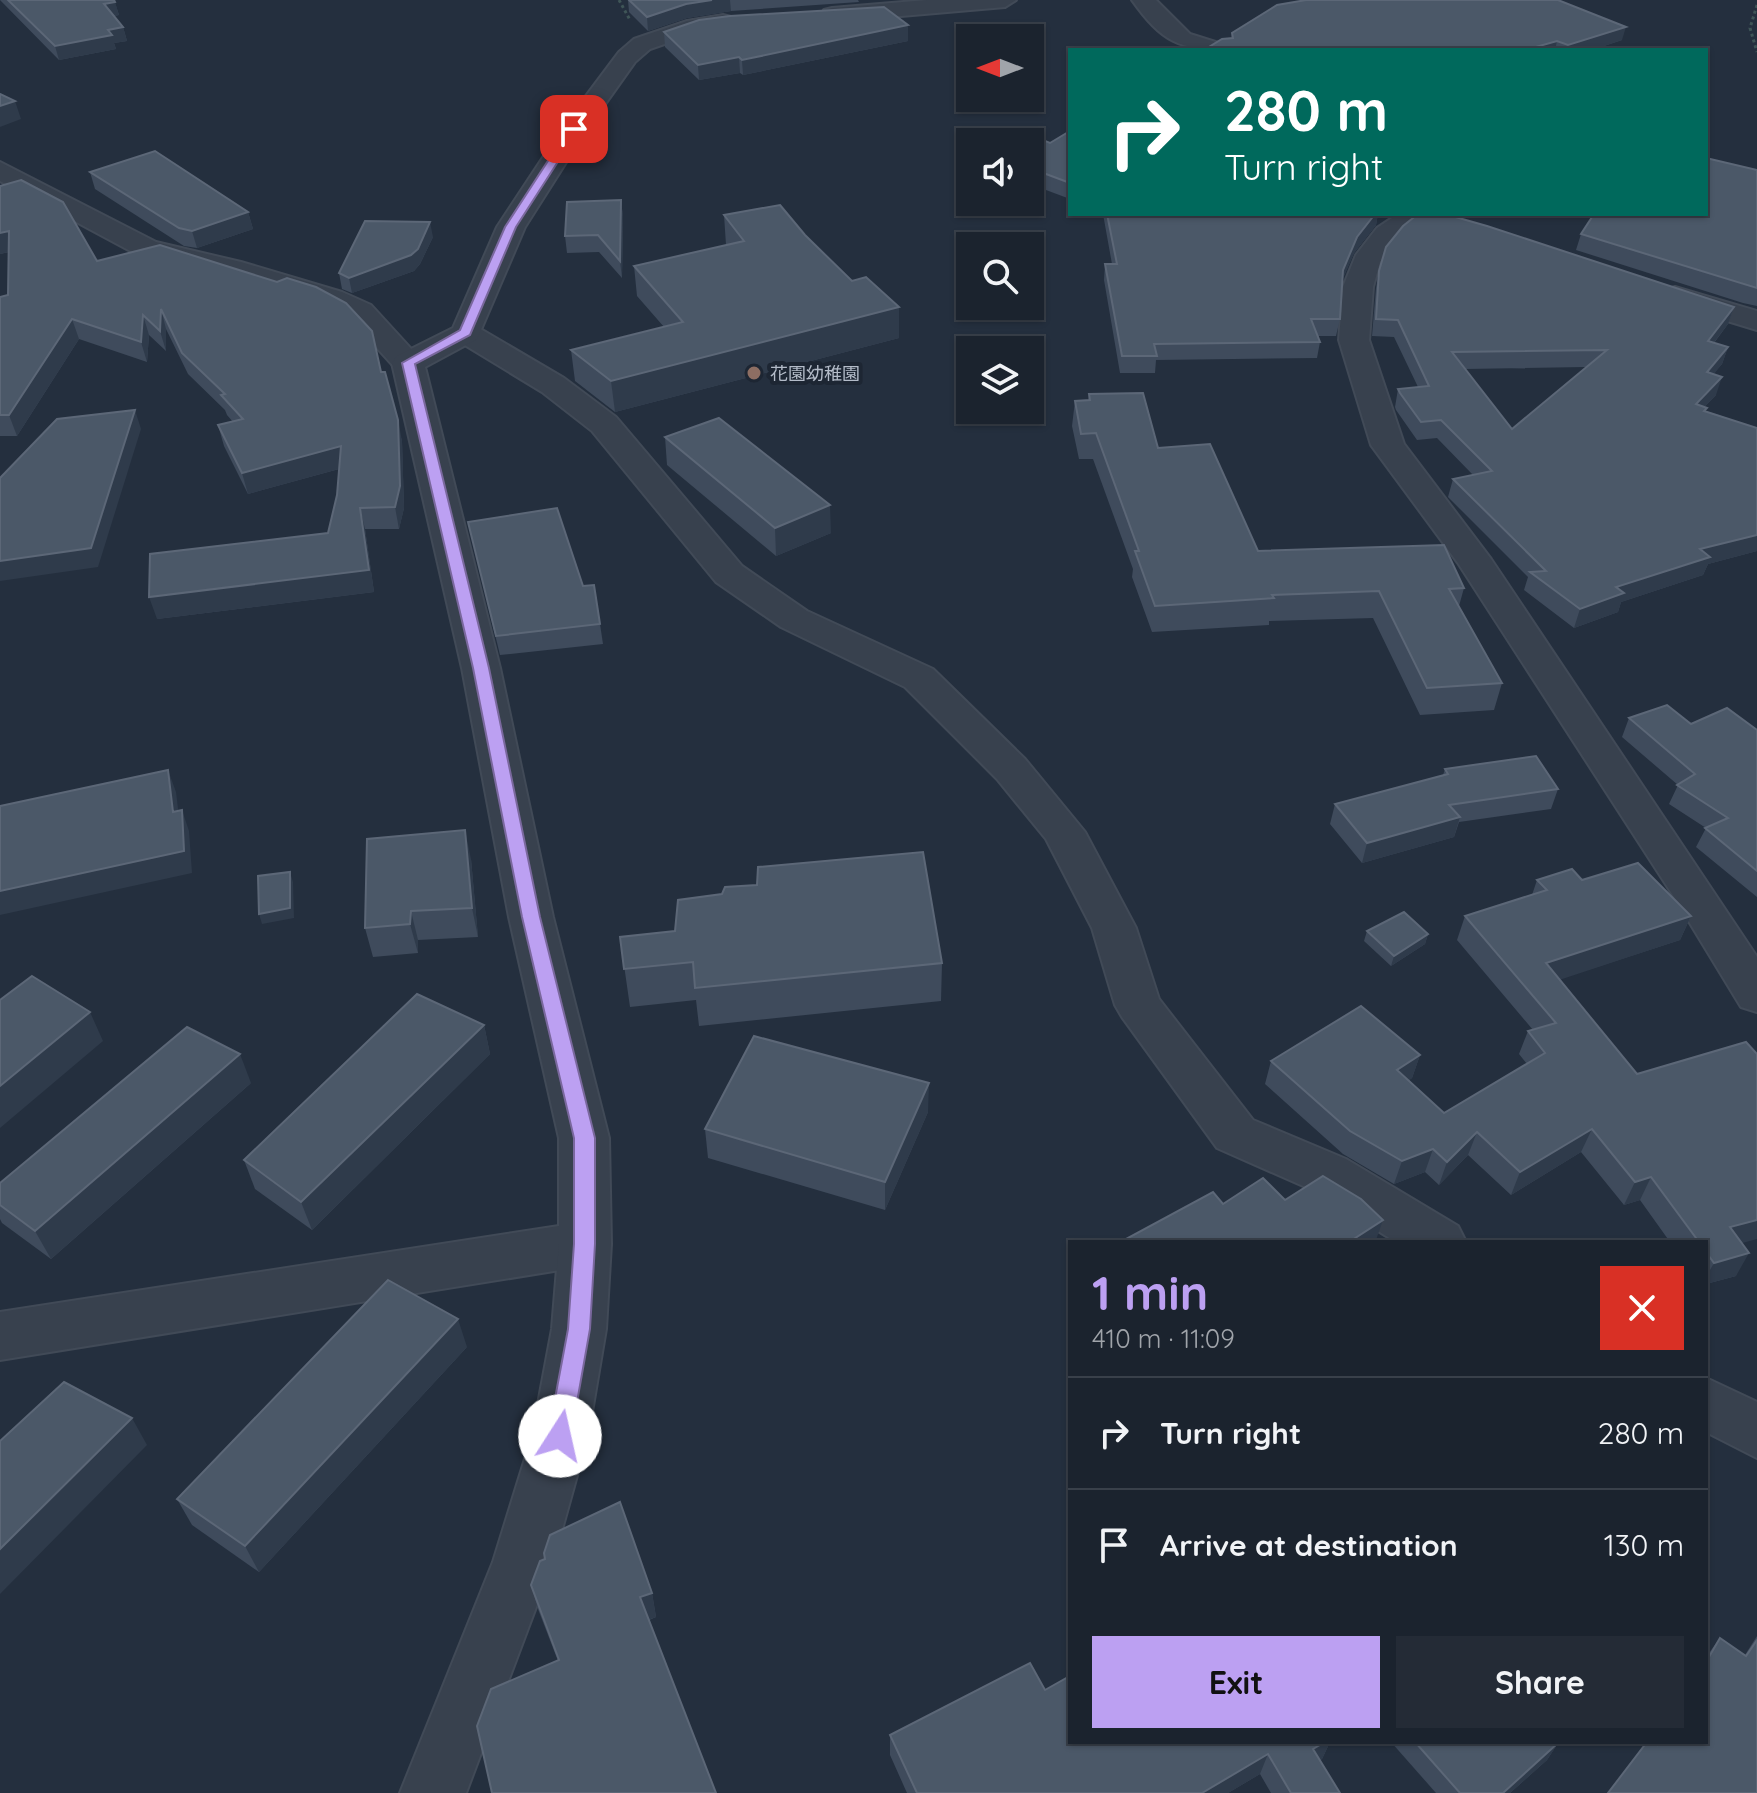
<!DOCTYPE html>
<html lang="en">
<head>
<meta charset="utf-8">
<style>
  :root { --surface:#1b232e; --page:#242b36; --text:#f1f3f6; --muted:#a0a4aa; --line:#39404a; --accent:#bca0f2 }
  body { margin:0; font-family:Quicksand,"Noto Sans JP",sans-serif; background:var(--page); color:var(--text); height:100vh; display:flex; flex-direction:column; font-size:30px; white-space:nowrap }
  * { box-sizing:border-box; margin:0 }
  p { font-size:26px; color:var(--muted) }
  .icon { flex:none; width:44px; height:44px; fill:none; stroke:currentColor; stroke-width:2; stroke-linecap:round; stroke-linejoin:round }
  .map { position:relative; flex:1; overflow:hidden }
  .side { position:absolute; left:1068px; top:1240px; width:640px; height:504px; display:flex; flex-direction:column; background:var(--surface); border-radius:0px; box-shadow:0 2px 6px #0004,0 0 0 2px var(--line) }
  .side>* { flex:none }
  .guide { position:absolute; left:1068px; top:48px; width:640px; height:168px; border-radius:0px; box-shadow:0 2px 6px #0004,0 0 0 2px var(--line); background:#00695c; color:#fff; overflow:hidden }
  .needle { width:52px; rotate:270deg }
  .buttons { position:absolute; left:956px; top:24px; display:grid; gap:16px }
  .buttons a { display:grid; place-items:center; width:88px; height:88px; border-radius:0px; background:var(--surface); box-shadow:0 2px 6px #0004,0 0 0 2px var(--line); font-size:40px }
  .pin { position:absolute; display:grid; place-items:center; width:68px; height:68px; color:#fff; margin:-34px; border-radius:16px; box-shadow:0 4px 12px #0006 }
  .me { position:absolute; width:88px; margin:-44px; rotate:10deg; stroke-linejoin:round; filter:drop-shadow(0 0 6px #0008) }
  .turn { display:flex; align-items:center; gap:28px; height:168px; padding:0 24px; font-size:36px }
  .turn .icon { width:104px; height:104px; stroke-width:2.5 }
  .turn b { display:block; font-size:56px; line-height:68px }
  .round { display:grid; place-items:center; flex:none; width:84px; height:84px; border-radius:0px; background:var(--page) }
  .summary { display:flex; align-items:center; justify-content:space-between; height:136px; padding:0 24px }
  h1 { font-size:48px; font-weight:800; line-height:60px; color:var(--accent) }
  .cta { display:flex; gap:16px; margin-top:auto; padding:16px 24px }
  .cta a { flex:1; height:92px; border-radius:0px; background:var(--accent); color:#111; font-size:32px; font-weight:800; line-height:92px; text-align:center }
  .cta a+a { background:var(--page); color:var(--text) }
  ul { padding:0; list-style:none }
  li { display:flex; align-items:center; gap:24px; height:112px; padding:0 24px; border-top:2px solid var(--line) }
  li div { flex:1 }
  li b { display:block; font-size:30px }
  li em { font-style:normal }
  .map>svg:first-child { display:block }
</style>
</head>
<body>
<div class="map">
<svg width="1757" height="1793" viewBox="0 0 1757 1793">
  <rect width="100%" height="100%" fill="#242f3e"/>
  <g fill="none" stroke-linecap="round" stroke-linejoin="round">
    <!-- minor casing -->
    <g stroke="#414a57" stroke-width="4">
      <g id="minor">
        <polygon points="0,162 156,242 241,262 342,292 371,305 424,363 419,370 408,372 397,370 349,317 322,304 223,275 136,254 0,181"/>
        <polygon points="1675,287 1757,311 1757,330 1665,302 1660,296 1665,290"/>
        <polygon points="466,324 477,327 564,378 616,417 742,566 807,611 933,669 1025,759 1085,832 1136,928 1159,999 1253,1120 1346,1159 1458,1226 1466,1242 1396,1242 1310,1189 1217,1148 1122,1017 1115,1005 1092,928 1046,839 997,779 905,687 781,627 716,582 592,431 542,392 455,339 451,333 455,327"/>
        <polygon points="585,1222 604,1228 611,1244 604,1260 585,1266 0,1360 0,1312"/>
        <polygon points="1706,1378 1757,1402 1757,1458 1706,1432"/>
      </g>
    </g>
    <!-- tertiary casing -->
    <g stroke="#414a57" stroke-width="4">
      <g id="tertiary">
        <polygon points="927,0 1016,0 1005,7 832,22 824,20 821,15 824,10 832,8"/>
        <path d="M 1132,0 L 1156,0 L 1190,34 L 1225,45 L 1229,50 C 1179,50 1162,42 1132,0 Z"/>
        <polygon points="723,15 731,17 734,22 731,27 699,32 650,49 635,62 586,131 525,227 477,339 425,367 500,668 553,917 609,1138 611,1244 606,1329 588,1436 553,1562 466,1793 400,1793 493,1562 532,1436 552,1329 559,1244 559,1138 509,917 462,668 392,363 397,356 453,328 497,227 565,124 619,52 634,39 687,21"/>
        <polygon points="1398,214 1430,214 1397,240 1380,262 1373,287 1369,340 1404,444 1491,559 1757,957 1757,1012 1741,1007 1674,897 1458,563 1371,445 1339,340 1343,287 1356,255 1377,228"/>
      </g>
    </g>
    <!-- path -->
    <g stroke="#3f5557" stroke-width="3" stroke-dasharray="3 3" stroke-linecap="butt">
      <polyline points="619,0 630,20"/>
      <polyline points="1757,5 1750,28 1757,52"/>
    </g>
    <!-- minor -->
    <use href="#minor" fill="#38414e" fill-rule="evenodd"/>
    <!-- tertiary -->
    <use href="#tertiary" fill="#38414e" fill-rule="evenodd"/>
  </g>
  <!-- wall -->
  <g fill="#3f4b5c" fill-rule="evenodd">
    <polygon points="0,0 114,0 119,15 114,16 123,27 127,41 114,43 116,49 59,60"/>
    <polygon points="628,0 858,0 859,2 731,11 687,18 648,31 629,12"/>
    <polygon points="664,32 908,41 743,75 740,73 699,80 665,47"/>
    <polygon points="1232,33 1622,40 1592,50 1204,50 1231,39"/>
    <polygon points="1070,131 1070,199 1030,184 1030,142 1050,143"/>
    <polygon points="1757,170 1757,306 1743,303 1576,250 1581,234"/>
    <polygon points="90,172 248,212 253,229 197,248 184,246 95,189"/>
    <polygon points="0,186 97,261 381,372 402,441 404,508 399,529 365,529 374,592 157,619 328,533 337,495 339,469 248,494 224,446 218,425 233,422 227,415 225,410 188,374 166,329 166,351 149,335 147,362 79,339 17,436 0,436 0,297 8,295 9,252 0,254"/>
    <polygon points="621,200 623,217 622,278 599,252 567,253 565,236"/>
    <polygon points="1103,214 1378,214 1376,225 1354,253 1342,280 1340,319 1336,336 1318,336 1320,342 1317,358 1156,360 1155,373 1120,373 1104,280 1105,264 1112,264"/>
    <polygon points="724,215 805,235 852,281 899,307 899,338 615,412 575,381 571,350 664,327 637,296 634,266 726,245"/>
    <polygon points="433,237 420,264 414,271 352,293 342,289 339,273"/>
    <path d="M 1379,271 L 1734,307 L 1728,324 L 1714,343 L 1728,347 L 1722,364 L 1713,374 L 1716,395 L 1704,407 L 1706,411 L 1757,428 L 1757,551 L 1708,564 L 1703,575 L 1621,602 L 1618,612 L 1574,628 L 1524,590 L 1528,577 L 1448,497 L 1453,479 L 1473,475 L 1437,438 L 1417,440 L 1396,410 L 1395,407 L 1398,389 L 1418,387 L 1394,337 L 1372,336 L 1376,288 ZM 1586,367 L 1512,429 L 1465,369 Z"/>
    <polygon points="1089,394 1158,448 1258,551 1464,588 1459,606 1502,683 1494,710 1420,715 1373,618 1269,621 1269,625 1152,632 1132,577 1133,569 1093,459 1079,459 1072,426 1075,401 1088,400"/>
    <polygon points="665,437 831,533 776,556 667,465"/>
    <polygon points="468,522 583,586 600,624 603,644 500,655"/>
    <polygon points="1629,718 1757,730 1757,897 1696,847 1706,828 1669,804 1678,785 1622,737"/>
    <polygon points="1445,769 1558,789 1551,809 1459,822 1454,837 1362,863 1330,824 1335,804 1443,775"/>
    <polygon points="471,859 478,937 418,940 418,953 373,957 365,928"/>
    <polygon points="1537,880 1582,880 1691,916 1680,940 1560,979 1742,1243 1736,1276 1706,1284 1706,1242 1670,1242 1640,1200 1624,1205 1581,1152 1511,1195 1468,1155 1439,1185 1425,1172 1394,1184 1343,1154 1265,1084 1271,1061 1420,1055 1412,1078 1409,1080 1444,1113 1527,1064 1519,1054 1528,1031 1533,1030 1457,940 1465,916 1532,895"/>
    <polygon points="1367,931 1428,934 1425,944 1391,966 1364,941"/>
    <polygon points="620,937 942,963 941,1001 699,1026 696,1000 630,1007"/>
    <polygon points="484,1025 490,1054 312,1230 255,1189 244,1160"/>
    <polygon points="251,1083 51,1259 2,1223 0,1219 0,1183"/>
    <polygon points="928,1112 885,1210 708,1158 705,1129"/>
    <polygon points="467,1347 259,1572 192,1525 177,1499"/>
    <polygon points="531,1585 652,1593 656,1617 558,1661 538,1609"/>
    <polygon points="1757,1636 1757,1793 1608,1793 1656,1742 1706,1742 1706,1657 1720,1638 1745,1655"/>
    <polygon points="1045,1690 1330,1742 1322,1759 1320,1760 1340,1793 1271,1793 1260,1774 1228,1793 907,1793 890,1755 890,1735"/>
    <polygon points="1391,1742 1557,1742 1558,1743 1547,1760 1510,1793 1436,1793"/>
  </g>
  <!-- shaded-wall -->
  <g fill="#2f3b4b">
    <polygon points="712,0 730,0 731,11 687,18 648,31 647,17 686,4"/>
    <polygon points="115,2 119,15 108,17 104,4"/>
    <polygon points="908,25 908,41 743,75 742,60"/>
    <polygon points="123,27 127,41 114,43 116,49 59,60 55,46 108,30"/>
    <polygon points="1626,27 1622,40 1592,50 1567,50 1568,45"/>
    <polygon points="1557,41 1555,50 1525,50"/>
    <polygon points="739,57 740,73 699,80 698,65"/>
    <polygon points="15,101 21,119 0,127 0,106"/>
    <polygon points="621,200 623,217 622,278 620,261"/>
    <polygon points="248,212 253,229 197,248 192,231"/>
    <polygon points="1375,214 1378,214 1376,225 1354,253 1340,286 1343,270 1357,237"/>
    <polygon points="430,222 433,237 420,264 414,271 352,293 349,278"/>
    <polygon points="9,231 16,250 0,254 0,233"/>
    <polygon points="899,307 899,338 615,412 611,381"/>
    <polygon points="1734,307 1728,324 1702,358 1708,341"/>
    <polygon points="161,309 166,329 166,351 160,331"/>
    <polygon points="143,315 149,335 147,362 141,342"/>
    <polygon points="72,319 79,339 17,436 9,415"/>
    <polygon points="1728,347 1722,364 1701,390 1707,372"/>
    <polygon points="1722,377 1716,395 1690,421 1696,404"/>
    <polygon points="135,410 141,429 98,567 0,581 0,561"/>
    <polygon points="398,420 402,441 404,508 399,529 395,507"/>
    <polygon points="341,446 346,467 248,494 242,473"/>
    <polygon points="830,505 831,533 776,556 775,528"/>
    <polygon points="360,508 365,529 374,592 157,619 149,597 369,570"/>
    <polygon points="1757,535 1757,551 1708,564 1703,575 1621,602 1618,612 1574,628 1580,609 1616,587 1700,549"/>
    <polygon points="168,770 176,792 181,833 173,812"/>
    <polygon points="182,810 189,831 192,873 0,915 0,891"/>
    <polygon points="1460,817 1454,837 1362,863 1367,843"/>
    <polygon points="465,830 471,859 478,937 472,908"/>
    <polygon points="290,872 293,882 294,918 262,924 259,914"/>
    <polygon points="411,911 418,940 418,953 410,924"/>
    <polygon points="1691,916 1680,940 1538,987 1546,963"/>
    <polygon points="1428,934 1425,944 1391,966 1394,956"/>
    <polygon points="90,1012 103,1041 0,1128 0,1086"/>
    <polygon points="484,1025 490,1054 312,1230 301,1202"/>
    <polygon points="240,1054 251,1083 51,1259 35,1231"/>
    <polygon points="1420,1055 1412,1078 1390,1093 1397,1070"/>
    <polygon points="929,1083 928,1112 885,1210 885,1182"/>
    <polygon points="1592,1129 1581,1152 1511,1195 1520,1172"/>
    <polygon points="1477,1132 1468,1155 1439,1185 1447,1162"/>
    <polygon points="1433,1149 1425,1172 1394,1184 1402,1161"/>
    <polygon points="1651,1177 1640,1200 1624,1205 1635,1182"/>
    <polygon points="1383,1220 1376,1240 1373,1242 1349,1242"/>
    <polygon points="1757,1220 1757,1239 1717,1250 1730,1227"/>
    <polygon points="1749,1253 1736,1276 1706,1284 1706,1277 1714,1263"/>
    <polygon points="458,1319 467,1347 259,1572 245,1546"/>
    <polygon points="132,1418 147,1445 0,1594 0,1549"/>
    <polygon points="652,1593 656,1617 645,1621 640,1597"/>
    <polygon points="1325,1742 1330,1742 1322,1759 1304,1769 1313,1749"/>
    <polygon points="1558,1743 1547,1760 1510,1793 1503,1793"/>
    <polygon points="1268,1754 1260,1774 1228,1793 1202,1793"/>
  </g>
  <!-- building -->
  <g fill="#4b5868" stroke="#5c6777" stroke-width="2" fill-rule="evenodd">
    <polygon points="8,0 114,0 115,2 104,4 123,27 108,30 112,35 55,46"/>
    <polygon points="629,0 712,0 686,4 647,17"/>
    <polygon points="1306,0 1558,0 1626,27 1568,45 1557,41 1525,50 1204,50 1222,39 1233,38 1232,33 1277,5"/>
    <polygon points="884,7 908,25 742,60 739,57 698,65 664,32 699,20 730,16"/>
    <polygon points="0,94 15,101 0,106"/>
    <polygon points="1015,129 1050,143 1070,131 1070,183 1030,168 1030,142 986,142"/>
    <polygon points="155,151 248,212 192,231 179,228 90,172"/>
    <polygon points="1706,158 1757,170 1757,288 1581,234 1594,214 1706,214"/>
    <polygon points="21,180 63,202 97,261 160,245 277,282 287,278 316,287 346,303 372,331 381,372 385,372 398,420 400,486 395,507 360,508 369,570 149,597 150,554 328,533 337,495 341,446 242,473 218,425 243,419 221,395 225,394 182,353 161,309 160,331 143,315 141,342 72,319 9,415 0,415 0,297 8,295 9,231 0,233 0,186"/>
    <polygon points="621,200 620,261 598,235 565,236 567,202"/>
    <polygon points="780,205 805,235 852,281 866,277 899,307 611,381 571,350 683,322 634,266 744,241 724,215"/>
    <polygon points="1107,214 1375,214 1357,237 1343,270 1340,319 1311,319 1320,342 1154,344 1157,356 1122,356 1105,264 1117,264"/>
    <path d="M 1418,214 L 1445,214 L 1487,226 L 1734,307 L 1708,341 L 1728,347 L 1707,372 L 1722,377 L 1696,404 L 1707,408 L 1704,411 L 1757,428 L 1757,535 L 1700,549 L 1710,557 L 1616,587 L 1624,593 L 1580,609 L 1530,572 L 1546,571 L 1453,479 L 1492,471 L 1441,420 L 1421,422 L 1400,393 L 1398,389 L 1429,386 L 1398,320 L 1376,319 L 1379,271 L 1386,247 L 1403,226 ZM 1607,350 L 1512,429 L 1452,352 Z"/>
    <polygon points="365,221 430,222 418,249 411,255 349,278 339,273"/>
    <polygon points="1143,393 1158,448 1210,444 1258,551 1444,545 1464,588 1449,589 1502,683 1427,688 1379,591 1272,595 1274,598 1155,606 1135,551 1139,551 1096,433 1081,434 1075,401 1090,400 1089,394"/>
    <polygon points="135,410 91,548 0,561 0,478 57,419"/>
    <polygon points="719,418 830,505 775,528 665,437"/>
    <polygon points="557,508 583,586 594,585 600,624 496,636 468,522"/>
    <polygon points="1667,705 1691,724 1727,708 1757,730 1757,871 1705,828 1728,818 1677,785 1695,774 1629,718"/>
    <polygon points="1536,756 1558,789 1449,805 1460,817 1367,843 1335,804 1448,774 1445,769"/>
    <polygon points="168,770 173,812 182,810 184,851 0,891 0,806"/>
    <polygon points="465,830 472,908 411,911 410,924 365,928 367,839"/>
    <polygon points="923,852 942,963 695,988 693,962 624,969 620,937 675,931 678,900 722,894 725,887 757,885 758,867"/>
    <polygon points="1638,863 1691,916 1546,963 1637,1074 1746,1042 1757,1054 1757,1220 1730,1227 1749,1253 1714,1263 1706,1252 1706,1242 1699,1242 1651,1177 1635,1182 1592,1129 1520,1172 1477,1132 1447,1162 1433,1149 1402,1161 1350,1131 1271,1061 1361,1006 1420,1055 1397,1070 1444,1113 1545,1053 1528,1031 1556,1023 1465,916 1547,890 1537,880 1572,869 1582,880"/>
    <polygon points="290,872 290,908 259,914 258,876"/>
    <polygon points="1404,912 1428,934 1394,956 1367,931"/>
    <polygon points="32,976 90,1012 0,1086 0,1000"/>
    <polygon points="417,994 484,1025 301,1202 244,1160"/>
    <polygon points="187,1027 240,1054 35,1231 0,1205 0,1183"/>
    <polygon points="754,1036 929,1083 885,1182 705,1129"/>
    <polygon points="1323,1176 1361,1199 1383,1220 1349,1242 1129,1242 1126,1239 1213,1192 1223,1204 1263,1178 1285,1200"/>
    <polygon points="388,1280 458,1319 245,1546 177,1499"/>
    <polygon points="64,1382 132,1418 0,1549 0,1441"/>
    <polygon points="620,1502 652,1593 640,1597 716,1793 492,1793 477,1726 491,1689 559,1660 531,1585 540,1561 545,1559 544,1553 550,1535"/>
    <polygon points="1720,1638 1746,1656 1757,1640 1757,1793 1608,1793 1647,1742 1653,1742 1657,1745 1659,1742 1706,1742 1706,1662"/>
    <polygon points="1030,1663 1045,1690 1070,1676 1070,1742 1325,1742 1313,1749 1340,1793 1291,1793 1268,1754 1202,1793 917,1793 890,1735"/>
    <polygon points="1415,1742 1557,1742 1558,1743 1503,1793 1460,1793"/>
  </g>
  <!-- route -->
  <polygon fill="#bca0f2" stroke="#7a689d" stroke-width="2" points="570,127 579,129 516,227 470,335 415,364 489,668 540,917 595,1138 595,1244 590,1329 571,1436 568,1443 560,1447 551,1443 548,1436 568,1329 574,1244 574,1138 522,917 473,668 402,363 460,330 505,227"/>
  <!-- markers -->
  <circle fill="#8d6e63" stroke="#1d2633" stroke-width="3" cx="754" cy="373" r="8"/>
  <g text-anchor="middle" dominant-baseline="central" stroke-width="8" stroke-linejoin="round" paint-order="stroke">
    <!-- far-poi labels -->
    <g font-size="18" fill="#b4bcc9" stroke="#1d2633" text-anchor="start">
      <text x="770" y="373">花園幼稚園</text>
    </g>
  </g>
</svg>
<div class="buttons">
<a><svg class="needle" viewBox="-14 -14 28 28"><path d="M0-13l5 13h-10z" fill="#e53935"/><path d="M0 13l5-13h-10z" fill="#a0a4aa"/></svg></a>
<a><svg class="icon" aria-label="sound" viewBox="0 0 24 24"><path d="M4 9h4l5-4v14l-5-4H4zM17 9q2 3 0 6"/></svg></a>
<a><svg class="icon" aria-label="search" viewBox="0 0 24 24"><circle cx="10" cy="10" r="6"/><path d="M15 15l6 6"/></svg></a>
<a><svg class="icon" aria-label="layers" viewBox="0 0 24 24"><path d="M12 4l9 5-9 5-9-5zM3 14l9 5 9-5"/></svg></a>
</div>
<div class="pin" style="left:574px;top:129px;background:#d93025"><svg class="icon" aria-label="arrive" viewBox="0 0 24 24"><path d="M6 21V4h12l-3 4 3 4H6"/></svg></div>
<svg class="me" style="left:560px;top:1436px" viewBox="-20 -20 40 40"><circle r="19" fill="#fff"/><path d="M0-13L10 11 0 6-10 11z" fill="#bca0f2"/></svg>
<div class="guide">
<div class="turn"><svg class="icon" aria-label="right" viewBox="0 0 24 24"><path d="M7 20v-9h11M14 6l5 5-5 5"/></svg><div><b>280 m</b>Turn right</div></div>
</div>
<section class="side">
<div class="summary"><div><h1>1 min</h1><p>410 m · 11:09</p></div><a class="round" style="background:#d93025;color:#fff"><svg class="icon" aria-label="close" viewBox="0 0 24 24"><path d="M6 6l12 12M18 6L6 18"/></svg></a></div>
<ul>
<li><svg class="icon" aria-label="right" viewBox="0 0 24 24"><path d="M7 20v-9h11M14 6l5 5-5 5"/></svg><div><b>Turn right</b></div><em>280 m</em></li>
<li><svg class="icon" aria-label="arrive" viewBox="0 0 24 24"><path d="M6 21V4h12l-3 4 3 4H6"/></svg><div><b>Arrive at destination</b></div><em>130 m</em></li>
</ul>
<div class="cta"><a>Exit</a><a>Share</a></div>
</section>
</div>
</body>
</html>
